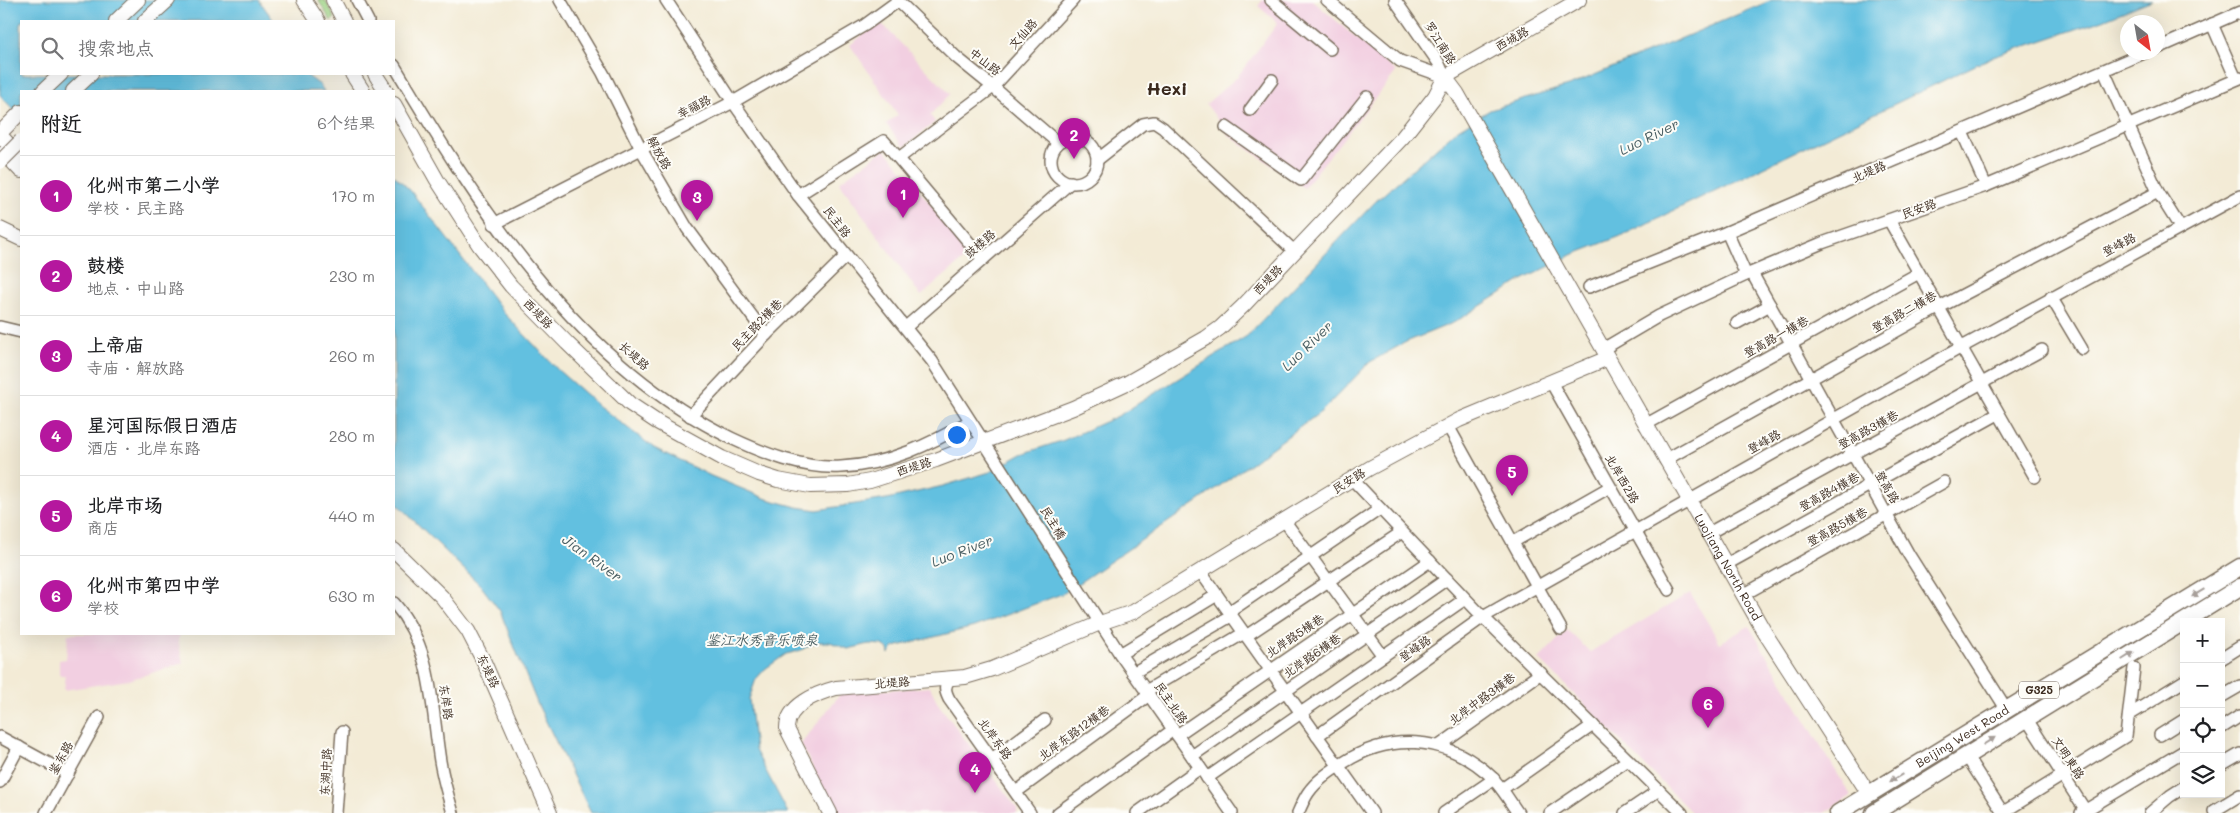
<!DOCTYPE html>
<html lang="zh">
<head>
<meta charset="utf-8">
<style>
  :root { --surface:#fff; --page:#f6f6f6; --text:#202124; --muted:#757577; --line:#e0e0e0; --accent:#b5179e }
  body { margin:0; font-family:Mali,"LXGW WenKai TC",sans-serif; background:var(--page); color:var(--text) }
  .controls { position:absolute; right:15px; bottom:15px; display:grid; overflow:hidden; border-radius:0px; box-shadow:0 5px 20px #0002 }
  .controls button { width:45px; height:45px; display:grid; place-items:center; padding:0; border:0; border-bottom:1px solid var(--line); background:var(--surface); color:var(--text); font:25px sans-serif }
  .compass { position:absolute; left:2120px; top:15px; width:45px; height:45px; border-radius:50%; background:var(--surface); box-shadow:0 5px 20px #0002; rotate:149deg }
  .you { position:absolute; left:956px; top:434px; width:18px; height:18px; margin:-12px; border:4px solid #fff; border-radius:50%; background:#1a73e8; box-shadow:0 0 0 8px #1a73e833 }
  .badge { display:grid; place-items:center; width:32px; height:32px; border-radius:50%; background:var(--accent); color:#fff; font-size:16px; font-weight:700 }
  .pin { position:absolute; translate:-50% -41px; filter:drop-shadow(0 1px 2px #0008) }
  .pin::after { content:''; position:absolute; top:26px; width:18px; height:15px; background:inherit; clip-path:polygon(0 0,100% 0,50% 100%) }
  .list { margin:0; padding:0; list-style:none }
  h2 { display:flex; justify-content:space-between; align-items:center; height:65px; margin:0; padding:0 20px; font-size:21px }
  h2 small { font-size:16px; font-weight:400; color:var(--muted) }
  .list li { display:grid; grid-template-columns:32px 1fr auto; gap:15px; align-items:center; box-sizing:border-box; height:80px; padding:0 20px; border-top:1px solid var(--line) }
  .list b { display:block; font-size:19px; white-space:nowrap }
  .list p { margin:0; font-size:16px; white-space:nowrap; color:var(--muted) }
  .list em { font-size:16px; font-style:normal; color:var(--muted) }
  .icon { flex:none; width:28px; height:28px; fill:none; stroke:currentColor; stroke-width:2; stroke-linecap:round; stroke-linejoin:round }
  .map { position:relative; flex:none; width:2240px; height:813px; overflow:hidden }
  .search { position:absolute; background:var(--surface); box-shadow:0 5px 20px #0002; left:20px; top:20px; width:375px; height:55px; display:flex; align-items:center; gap:12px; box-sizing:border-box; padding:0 18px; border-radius:0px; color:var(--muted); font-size:19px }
  .panel { position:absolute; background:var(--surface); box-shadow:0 5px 20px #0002; left:20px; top:90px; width:375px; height:545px; border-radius:0px }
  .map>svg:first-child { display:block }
  .built { fill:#f2cfe1 }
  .green { fill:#9dd384; stroke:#6c7e51 }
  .water { fill:#62c0e0; stroke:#4e757f }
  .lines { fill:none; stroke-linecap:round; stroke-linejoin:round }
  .minor-casing { stroke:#7b6e5e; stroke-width:14 }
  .major-casing { stroke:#7b6e5e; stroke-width:16 }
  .highway-casing { stroke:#7b6e5e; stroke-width:19 }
  .minor { stroke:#fff; stroke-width:11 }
  .major { stroke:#fff; stroke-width:14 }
  .highway { stroke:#fff; stroke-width:16 }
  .major-bridge-casing { stroke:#7b6e5e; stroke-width:16; stroke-linecap:butt }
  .major-bridge { stroke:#fff; stroke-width:14 }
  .oneway { fill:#a79f9a }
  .labels { text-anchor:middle; stroke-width:4; stroke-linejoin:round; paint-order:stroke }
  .shield { fill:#fdfcf7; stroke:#75695f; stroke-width:1 }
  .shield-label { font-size:11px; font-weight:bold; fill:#3b2a1e }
  .street-label { font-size:12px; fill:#3b2a1e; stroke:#fdfcf7 }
  .water-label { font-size:14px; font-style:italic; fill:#495e62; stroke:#fdfcf7 }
  .district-label { font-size:18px; font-weight:bold; fill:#3b2a1e; stroke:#fdfcf7 }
</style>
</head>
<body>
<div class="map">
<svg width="2240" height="813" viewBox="0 0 2240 813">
  <rect width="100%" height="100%" fill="#fdfcf7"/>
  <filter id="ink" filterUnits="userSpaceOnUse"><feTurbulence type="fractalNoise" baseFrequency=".02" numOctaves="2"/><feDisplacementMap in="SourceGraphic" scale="10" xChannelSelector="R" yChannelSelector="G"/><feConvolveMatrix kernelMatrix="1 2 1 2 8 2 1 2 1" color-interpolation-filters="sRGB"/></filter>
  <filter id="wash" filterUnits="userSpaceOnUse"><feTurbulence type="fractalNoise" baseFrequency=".0096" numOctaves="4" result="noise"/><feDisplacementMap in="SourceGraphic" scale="20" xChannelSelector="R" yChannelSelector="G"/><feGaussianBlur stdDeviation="1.12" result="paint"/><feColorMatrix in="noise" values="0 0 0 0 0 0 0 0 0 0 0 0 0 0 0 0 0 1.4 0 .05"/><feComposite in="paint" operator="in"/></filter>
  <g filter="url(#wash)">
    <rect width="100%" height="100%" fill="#f3ebd6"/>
    <g class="built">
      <path d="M1263 0H1312L1396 72 1304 188 1230 136 1206 104 1237 77 1278 23 1258 6Z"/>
      <path d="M880 22 950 94 930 115 935 122 904 147 886 124 898 115 850 45Z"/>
      <path d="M885 149 971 253 921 296 839 182Z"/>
      <path d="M1690 593 1720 643 1749 626 1851 796 1824 813H1692L1539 659 1567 630 1590 652Z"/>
      <path d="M68 634H180L178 640 183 663 129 680 64 690 66 675H59V660L66 659Z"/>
      <path d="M930 687 939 705 1017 808V813H835L801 744 841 693Z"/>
    </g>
    <path class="green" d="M318 0H325L335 18 331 21Z"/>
    <g class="water">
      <path d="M0 0H259L274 21H21V74H305L320 85 324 91H21V118L0 95Z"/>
      <path d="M1772 0H2152L2103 20 1990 58 1621 236 1574 254 1522 280 1455 322 1406 342 1370 362 1322 411 1199 501 1064 593 974 627 894 647 889 654 888 649 883 645 869 644 848 649 830 642H816L799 651 786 654 765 669 756 679 749 699 755 750 788 813H591L537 703 500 611 481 586 394 501V175L410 190 504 313 559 371 599 406 654 448 711 476 767 499 797 507 817 510 887 499 943 486 990 472 1022 454 1064 440 1118 416 1247 336 1376 201 1458 129 1490 110 1571 85Z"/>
    </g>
  </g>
  <g filter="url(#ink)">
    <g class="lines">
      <g class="minor-casing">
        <g id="minor">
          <path d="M357 0 368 21"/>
          <path d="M560 0 603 73 641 149 687 228 766 335"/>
          <path d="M666 0 733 102 798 195 932 361 1120 654 1232 813"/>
          <path d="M897 0 956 57 993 87 1058 143"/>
          <path d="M1271 0 1330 49"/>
          <path d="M1327 0 1400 61 1445 77"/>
          <path d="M1395 0 1438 62 1445 77"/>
          <path d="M2212 24 2236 79"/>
          <path d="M2158 48 2240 12"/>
          <path d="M394 65C480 209 576 362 731 438 765 454 803 469 841 467 888 465 931 444 970 421"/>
          <path d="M2104 71 2158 192 2180 227"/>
          <path d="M1250 110 1272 80"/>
          <path d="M1226 127 1301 180 1367 97"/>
          <path d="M1962 132 1986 186"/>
          <circle cx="1074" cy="160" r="23"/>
          <path d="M899 158 993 87 1073 0"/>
          <path d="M1097 160 1143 124 1154 122 1163 128 1295 252"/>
          <path d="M798 195 884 141 983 259"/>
          <path d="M1889 220 2035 477"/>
          <path d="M494 224 733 102 865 25 898 1"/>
          <path d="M1727 232 1746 275"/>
          <path d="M1752 273 1909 555 2007 710"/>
          <path d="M1589 287 1727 232 2146 52"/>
          <path d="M2051 297 2082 349"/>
          <path d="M1737 323 1770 305"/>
          <path d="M0 327 21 332"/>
          <path d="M906 327 1071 182"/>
          <path d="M1603 349 1659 316 1746 275 1822 243 1986 186 2240 78"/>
          <path d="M1551 382 1669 590"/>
          <path d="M690 416 766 335 846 256"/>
          <path d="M1645 425 1919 273"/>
          <path d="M1448 426 1561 629"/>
          <path d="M1665 460 1938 308 2158 192"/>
          <path d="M1352 479 1483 617 1682 813"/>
          <path d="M1284 520 1383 656"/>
          <path d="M1707 534 2042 350"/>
          <path d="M1513 542 1610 487"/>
          <path d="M1725 565 1998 414"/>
          <path d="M1200 571 1372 813"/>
          <path d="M1743 595 1944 482"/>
          <path d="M394 603C433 648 431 705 440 761 443 779 448 796 453 813"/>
          <path d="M1229 612 1380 509"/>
          <path d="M1246 636 1402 532"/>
          <path d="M1120 654 1217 595"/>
          <path d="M2221 659 2240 647"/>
          <path d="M1133 673 1231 616"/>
          <path d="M949 680C944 687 945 691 949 699L1030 813"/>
          <path d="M1146 691 1244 633"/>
          <path d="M2221 697 2240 686"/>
          <path d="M2129 715 2184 681"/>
          <path d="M2026 718 2087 813"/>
          <path d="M2221 728 2240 716"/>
          <path d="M1177 735 1430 561"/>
          <path d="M2160 735 2184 720"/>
          <path d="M1317 736 1483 617 1960 348 2240 196"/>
          <path d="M0 737 68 774"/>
          <path d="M1439 746 1541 673"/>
          <path d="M1966 755 2003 813"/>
          <path d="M1192 756 1447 579"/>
          <path d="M992 759 1045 720"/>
          <path d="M2221 765 2240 754"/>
          <path d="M1207 778 1465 599"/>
          <path d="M0 782 19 747"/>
          <path d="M1502 789 1593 725"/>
          <path d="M1016 792 1149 695"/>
          <path d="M2214 811 2240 795"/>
          <path d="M46 813 99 717"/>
          <path d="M336 813 342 732"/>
          <path d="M1058 813 1173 730"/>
          <path d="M1137 813 1200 768"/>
          <path d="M1298 813C1301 806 1304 799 1308 793 1317 780 1331 771 1343 763 1389 733 1443 736 1485 771 1499 782 1508 799 1518 813"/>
          <path d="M1444 813 1494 779"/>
          <path d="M1550 813 1628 760"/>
          <path d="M1625 813 1659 790"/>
          <path d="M2002 813 2126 736 2134 668"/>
          <path d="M2081 813 2184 751"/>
          <path d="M2150 813 2170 796 2184 787"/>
        </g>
      </g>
      <g class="major-casing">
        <g id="major">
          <path d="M304 0 318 21"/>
          <path d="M333 0 344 21"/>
          <path d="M116 21 138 0"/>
          <path d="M145 21 168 0"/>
          <path d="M352 74 363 91"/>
          <path d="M375 74 386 91"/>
          <path id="s1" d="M1445 77 1457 93 1765 633 1869 794"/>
          <path d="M1445 77 1579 0"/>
          <path d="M43 91 61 74"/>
          <path d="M73 91 91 74"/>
          <path d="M394 104 437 180 479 245 511 286 567 343 630 404 657 422 722 458 759 474 778 480 810 486 848 485 870 481 936 460 1073 408 1127 383 1206 338 1220 328 1243 306 1402 138 1435 96 1445 77"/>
          <path d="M0 133 21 112"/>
          <path d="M0 135 21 158"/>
          <path d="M4 153 21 171"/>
          <path d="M0 229 21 239"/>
          <path d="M394 550 442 597 468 631 484 662 550 813"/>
          <path d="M830 813 787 729C786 706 817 693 836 688L965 677 992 669 1100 623 1133 612 1370 468 1459 420 1608 358"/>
        </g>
      </g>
      <g class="highway-casing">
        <g id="highway">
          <path id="s2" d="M1838 813 2240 567"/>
          <path d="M1874 813 2240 587"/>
        </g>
      </g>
      <use href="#minor" class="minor"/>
      <use href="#major" class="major"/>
      <use href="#highway" class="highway"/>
      <g class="major-bridge-casing">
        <path id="major-bridge" d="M0 162 21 141"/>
      </g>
      <use href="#major-bridge" class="major-bridge"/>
    </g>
    <defs><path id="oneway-solid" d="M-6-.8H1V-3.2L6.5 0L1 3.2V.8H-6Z" transform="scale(1.25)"/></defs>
    <g class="oneway">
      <use href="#oneway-solid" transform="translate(2198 593) rotate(149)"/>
      <use href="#oneway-solid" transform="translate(2128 656) rotate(-32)"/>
      <use href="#oneway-solid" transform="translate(1989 741) rotate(-32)"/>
      <use href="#oneway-solid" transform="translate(1896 778) rotate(149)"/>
    </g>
  </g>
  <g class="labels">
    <rect class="shield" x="2019" y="681.5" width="40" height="17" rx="4"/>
    <g class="shield-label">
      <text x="2039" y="694">G325</text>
    </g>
    <g class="street-label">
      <text transform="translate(1023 34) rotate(-48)" y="4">文仙路</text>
      <text transform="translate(1512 39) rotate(-29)" y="4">西城路</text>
      <text transform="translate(1440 43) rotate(58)" y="4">罗江南路</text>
      <text transform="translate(985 62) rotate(38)" y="4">中山路</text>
      <text transform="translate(694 107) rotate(-27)" y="4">幸福路</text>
      <text transform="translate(659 153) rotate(61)" y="4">解放路</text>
      <text transform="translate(1869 172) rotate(-23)" y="4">北堤路</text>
      <text transform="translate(1919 209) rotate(-20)" y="4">民安路</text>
      <text transform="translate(837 222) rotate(52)" y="4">民主路</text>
      <text transform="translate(980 244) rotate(-41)" y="4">鼓楼路</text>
      <text transform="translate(2119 245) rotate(-28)" y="4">登峰路</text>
      <text transform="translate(1268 280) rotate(-46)" y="4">西堤路</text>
      <text transform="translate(1904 312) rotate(-29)" y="4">登高路二横巷</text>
      <text transform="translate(538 314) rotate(46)" y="4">西堤路</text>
      <text transform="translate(757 325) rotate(-46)" y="4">民主路2横巷</text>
      <text transform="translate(1776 337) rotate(-29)" y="4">登高路一横巷</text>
      <text transform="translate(634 356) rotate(42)" y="4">长堤路</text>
      <text transform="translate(1868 430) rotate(-29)" y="4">登高路3橫巷</text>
      <text transform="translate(1764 442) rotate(-29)" y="4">登峰路</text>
      <text transform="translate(914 467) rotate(-18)" y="4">西堤路</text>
      <text transform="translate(1622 479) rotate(60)" y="4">北岸西2路</text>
      <text transform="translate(1349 481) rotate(-32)" y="4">民安路</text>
      <text transform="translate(1887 487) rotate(60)" y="4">登高路</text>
      <text transform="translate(1829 492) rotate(-29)" y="4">登高路4橫巷</text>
      <text transform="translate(1053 523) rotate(58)" y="4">民主橋</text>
      <text transform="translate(1837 527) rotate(-29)" y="4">登高路5橫巷</text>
      <text dy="4" stroke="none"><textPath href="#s1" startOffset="566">Luojiang North Road</textPath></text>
      <text transform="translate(1295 636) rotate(-34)" y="4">北岸路5橫巷</text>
      <text transform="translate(1415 649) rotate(-36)" y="4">登峰路</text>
      <text transform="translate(1312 656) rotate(-35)" y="4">北岸路6橫巷</text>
      <text transform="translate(488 671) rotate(65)" y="4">东堤路</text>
      <text transform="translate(892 683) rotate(-5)" y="4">北堤路</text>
      <text transform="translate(1482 699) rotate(-36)" y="4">北岸中路3横巷</text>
      <text transform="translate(446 702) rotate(82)" y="4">东岸路</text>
      <text transform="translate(1171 703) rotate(55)" y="4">民主北路</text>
      <text transform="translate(1074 733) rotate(-36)" y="4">北岸东路12横巷</text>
      <text dy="4" stroke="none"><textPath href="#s2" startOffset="146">Beijing West Road</textPath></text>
      <text transform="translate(995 739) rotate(54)" y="4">北岸东路</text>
      <text transform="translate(61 758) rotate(-61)" y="4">鉴东路</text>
      <text transform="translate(2068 758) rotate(57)" y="4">文明東路</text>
      <text transform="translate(326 772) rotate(-87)" y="4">东湖中路</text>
    </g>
    <g class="water-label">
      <text transform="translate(1649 137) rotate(-26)" y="5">Luo River</text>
      <text transform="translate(1307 346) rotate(-44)" y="5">Luo River</text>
      <text transform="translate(962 551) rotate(-21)" y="5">Luo River</text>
      <text transform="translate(592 558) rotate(36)" y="5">Jian River</text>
      <text x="762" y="645">鉴江水秀音乐喷泉</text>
    </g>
    <g class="district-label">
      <text x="1167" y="95">Hexi</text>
    </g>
  </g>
</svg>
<div class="controls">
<button>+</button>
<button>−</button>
<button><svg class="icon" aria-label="locate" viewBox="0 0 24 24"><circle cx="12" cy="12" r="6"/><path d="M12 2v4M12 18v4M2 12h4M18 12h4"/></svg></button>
<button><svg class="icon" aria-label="layers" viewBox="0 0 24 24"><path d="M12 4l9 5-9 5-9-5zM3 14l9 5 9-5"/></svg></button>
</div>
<svg class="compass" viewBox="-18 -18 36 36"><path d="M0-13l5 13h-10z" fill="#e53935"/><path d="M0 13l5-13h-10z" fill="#757577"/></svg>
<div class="you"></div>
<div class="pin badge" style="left:903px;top:218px">1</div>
<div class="pin badge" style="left:1074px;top:159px">2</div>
<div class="pin badge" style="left:697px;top:221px">3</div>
<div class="pin badge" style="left:975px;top:793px">4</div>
<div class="pin badge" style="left:1512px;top:496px">5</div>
<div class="pin badge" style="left:1708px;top:728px">6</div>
<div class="search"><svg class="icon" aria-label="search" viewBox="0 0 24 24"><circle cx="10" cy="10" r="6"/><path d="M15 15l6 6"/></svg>搜索地点</div>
<section class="panel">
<h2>附近<small>6个结果</small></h2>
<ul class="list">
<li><span class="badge">1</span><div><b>化州市第二小学</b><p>学校 · 民主路</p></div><em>170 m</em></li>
<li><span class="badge">2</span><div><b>鼓楼</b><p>地点 · 中山路</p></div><em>230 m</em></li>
<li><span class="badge">3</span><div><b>上帝庙</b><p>寺庙 · 解放路</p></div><em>260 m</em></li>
<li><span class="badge">4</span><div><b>星河国际假日酒店</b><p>酒店 · 北岸东路</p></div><em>280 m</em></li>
<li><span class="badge">5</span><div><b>北岸市场</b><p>商店</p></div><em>440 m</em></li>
<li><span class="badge">6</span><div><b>化州市第四中学</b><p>学校</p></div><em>630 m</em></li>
</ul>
</section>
</div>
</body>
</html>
